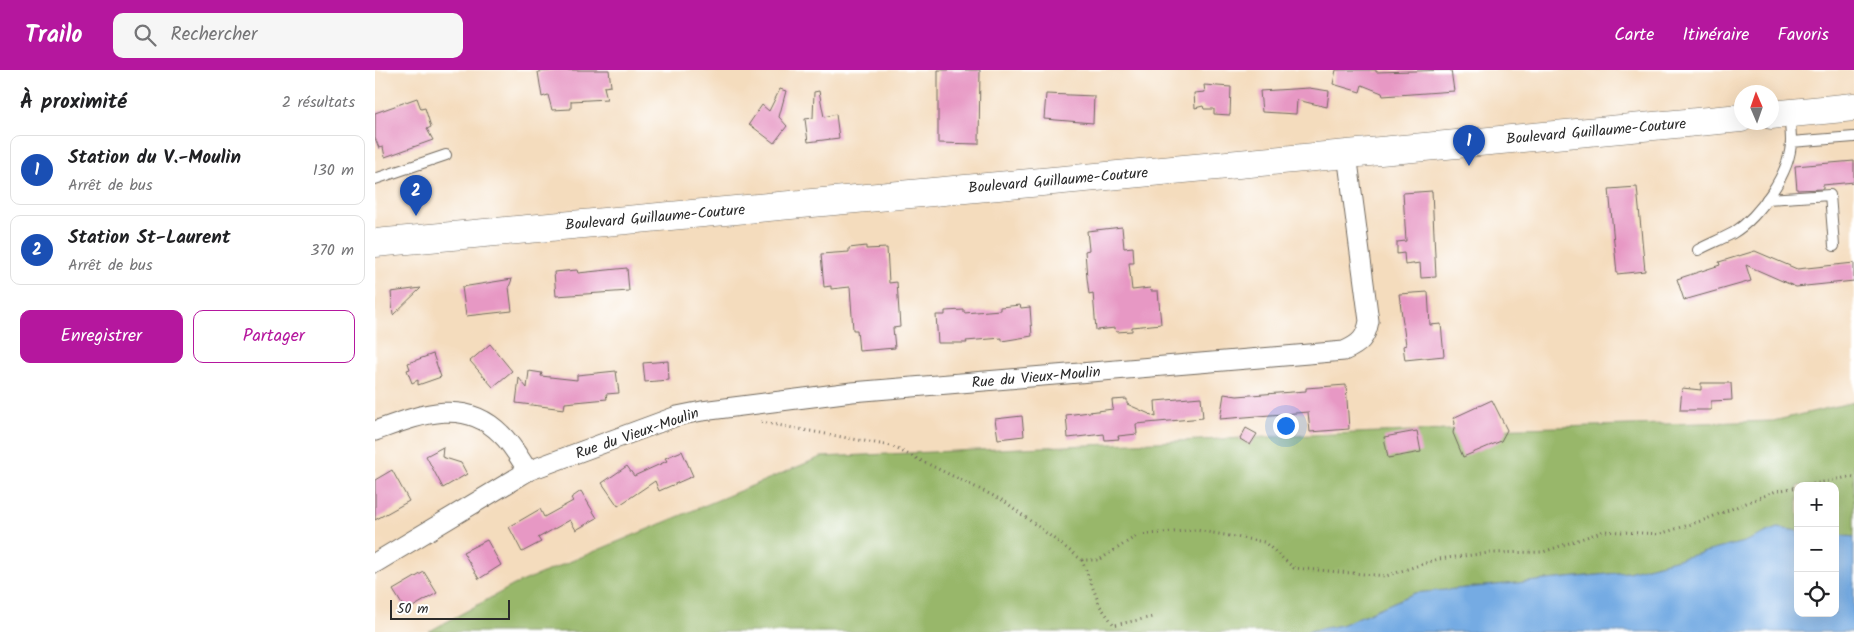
<!DOCTYPE html>
<html lang="fr">
<head>
<meta charset="utf-8">
<style>
  :root { --surface:#fff; --page:#f6f6f6; --text:#202124; --muted:#757577; --line:#e0e0e0; --accent:#b5179e }
  body { margin:0; font-family:Kalam,sans-serif; background:var(--page); color:var(--text) }
  .controls { position:absolute; right:15px; bottom:15px; display:grid; overflow:hidden; border-radius:10px; box-shadow:0 5px 20px #0002 }
  .controls button { width:45px; height:45px; display:grid; place-items:center; padding:0; border:0; border-bottom:1px solid var(--line); background:var(--surface); color:var(--text); font:25px sans-serif }
  .compass { position:absolute; left:1359px; top:15px; width:45px; height:45px; border-radius:50%; background:var(--surface); box-shadow:0 5px 20px #0002; rotate:358deg }
  .scale { position:absolute; left:15px; bottom:12px; width:120px; box-sizing:border-box; padding-left:5px; border:2px solid #2b2b2b; border-top:0; font-size:14px; line-height:18px; white-space:nowrap; color:#2b2b2b; -webkit-text-stroke:4px #fff; paint-order:stroke }
  .you { position:absolute; left:910px; top:355px; width:18px; height:18px; margin:-12px; border:4px solid #fff; border-radius:50%; background:#1a73e8; box-shadow:0 0 0 8px #1a73e833 }
  .badge { display:grid; place-items:center; width:32px; height:32px; border-radius:50%; background:var(--accent); color:#fff; font-size:16px; font-weight:700 }
  .pin { position:absolute; translate:-50% -41px; filter:drop-shadow(0 1px 2px #0008) }
  .pin::after { content:''; position:absolute; top:26px; width:18px; height:15px; background:inherit; clip-path:polygon(0 0,100% 0,50% 100%) }
  .list { margin:0; padding:0; list-style:none }
  h2 { display:flex; justify-content:space-between; align-items:center; height:65px; margin:0; padding:0 20px; font-size:21px }
  h2 small { font-size:16px; font-weight:400; color:var(--muted) }
  .list li { display:grid; grid-template-columns:32px 1fr auto; gap:15px; align-items:center; box-sizing:border-box; height:70px; margin:0 10px 10px; padding:0 10px; border:1px solid var(--line); border-radius:10px }
  .list b { display:block; font-size:19px; white-space:nowrap }
  .list p { margin:0; font-size:16px; white-space:nowrap; color:var(--muted) }
  .list em { font-size:16px; font-style:normal; color:var(--muted) }
  .actions { display:flex; gap:10px; padding:15px 20px }
  .actions a { flex:1; padding:11px 0; border:1px solid var(--accent); border-radius:10px; text-align:center; font-size:18px; color:var(--accent) }
  .actions .main { background:var(--accent); color:#fff }
  .icon { flex:none; width:28px; height:28px; fill:none; stroke:currentColor; stroke-width:2; stroke-linecap:round; stroke-linejoin:round }
  .map { position:relative; flex:none; width:1479px; height:562px; overflow:hidden }
  header { display:flex; align-items:center; gap:30px; box-sizing:border-box; height:70px; padding:0 25px; background:var(--accent); color:#fff }
  header strong { font-size:24px }
  nav { display:flex; gap:28px; margin-inline-start:auto; font-size:18px }
  .search { width:350px; height:45px; background:var(--page); display:flex; align-items:center; gap:12px; box-sizing:border-box; padding:0 18px; border-radius:10px; color:var(--muted); font-size:19px }
  main { display:flex }
  aside { flex:1; background:var(--surface) }
  .map>svg:first-child { display:block }
  .forest { fill:#98b76a; stroke:#62714a }
  .water { fill:#75abe3; stroke:#506b87 }
  .building { fill:#e798c4 }
  .lines { fill:none; stroke-linecap:round; stroke-linejoin:round }
  .lane-casing { stroke:#71695e; stroke-width:12 }
  .street-casing { stroke:#71695e; stroke-width:21 }
  .primary-casing { stroke:#71695e; stroke-width:29 }
  .path { stroke:#71695e; stroke-width:3; stroke-dasharray:1 4; stroke-linecap:butt }
  .lane { stroke:#fff; stroke-width:10 }
  .street { stroke:#fff; stroke-width:19 }
  .primary { stroke:#fff; stroke-width:28 }
  .labels { text-anchor:middle; stroke-width:5; stroke-linejoin:round; paint-order:stroke }
  .street-label { font-size:15px; fill:#2b2b2b; stroke:#fff }
</style>
</head>
<body>
<header>
<strong>Trailo</strong>
<div class="search"><svg class="icon" aria-label="search" viewBox="0 0 24 24"><circle cx="10" cy="10" r="6"/><path d="M15 15l6 6"/></svg>Rechercher</div>
<nav><a>Carte</a><a>Itinéraire</a><a>Favoris</a></nav>
</header>
<main>
<aside>
<h2>À proximité<small>2 résultats</small></h2>
<ul class="list">
<li><span class="badge" style="background:#1a4fb4">1</span><div><b>Station du V.-Moulin</b><p>Arrêt de bus</p></div><em>130 m</em></li>
<li><span class="badge" style="background:#1a4fb4">2</span><div><b>Station St-Laurent</b><p>Arrêt de bus</p></div><em>370 m</em></li>
</ul>
<div class="actions"><a class="main">Enregistrer</a><a>Partager</a></div>
</aside>
<div class="map">
<svg width="1479" height="562" viewBox="0 0 1479 562">
  <rect width="100%" height="100%" fill="#fff"/>
  <filter id="ink" filterUnits="userSpaceOnUse"><feTurbulence type="fractalNoise" baseFrequency=".02" numOctaves="2"/><feDisplacementMap in="SourceGraphic" scale="10" xChannelSelector="R" yChannelSelector="G"/><feConvolveMatrix kernelMatrix="1 2 1 2 8 2 1 2 1" color-interpolation-filters="sRGB"/></filter>
  <filter id="wash" filterUnits="userSpaceOnUse"><feTurbulence type="fractalNoise" baseFrequency=".0096" numOctaves="4" result="noise"/><feDisplacementMap in="SourceGraphic" scale="20" xChannelSelector="R" yChannelSelector="G"/><feGaussianBlur stdDeviation="1.12" result="paint"/><feColorMatrix in="noise" values="0 0 0 0 0 0 0 0 0 0 0 0 0 0 0 0 0 1.4 0 .05"/><feComposite in="paint" operator="in"/></filter>
  <g filter="url(#wash)">
    <rect width="100%" height="100%" fill="#f4dcbd"/>
    <path class="forest" d="M1479 332V467L1460 465V416H1423V461L1402 458 1370 472 1253 502 1040 523 966 555 929 562H53L139 515 446 387 1003 362 1398 351Z"/>
    <path class="water" d="M1402 458 1423 461V543H1460V465L1479 467V562H929L966 555 1040 523 1253 502 1369 472Z"/>
    <g id="blocks">
      <g class="building">
        <path d="M181 0H234L236 16 229 17 232 29 196 31V39L177 40 173 25 167 27 163 2Z"/>
        <path d="M563 0H605L604 74 563 73Z"/>
        <path d="M961 0H1001V2L1076 0 1079 21 1008 26 1007 23 987 15 985 22 958 14Z"/>
        <path d="M829 15 856 17 855 45 839 44V39H829L828 36 820 38 819 23 830 22Z"/>
        <path d="M934 18 954 21 952 37 922 30 921 44 887 42 885 21Z"/>
        <path d="M405 19 411 21 404 47 412 56 399 73 374 54 387 35 394 41Z"/>
        <path d="M444 21 449 47 461 44 464 68 433 72 430 49 438 48 439 22Z"/>
        <path d="M671 24 719 26 718 53 669 49Z"/>
        <path d="M42 28 46 39 50 38 56 57 52 59 58 70 10 87 8 77 4 78 0 68V43Z"/>
        <path d="M1479 91V112L1448 115V119L1422 120 1420 96Z"/>
        <path d="M1262 117 1270 201 1242 204 1234 119Z"/>
        <path d="M1057 121 1061 207 1046 208 1045 193 1030 195 1029 183 1022 184V172L1031 171 1028 123Z"/>
        <path d="M747 157 749 178 758 177 759 193H754L757 220 775 218 776 221H783L786 254 757 257V261L741 262 740 258 721 260 718 223 714 224 712 208 710 181 714 180 712 161Z"/>
        <path d="M491 176V179L512 178 514 213 522 212 525 257 518 258 520 278 484 281 482 260H478L475 217 456 219V216L449 217 446 184 474 182V178Z"/>
        <path d="M1380 181 1422 199 1479 193V211L1421 217 1371 195 1376 211 1309 230 1302 209 1345 195 1344 192Z"/>
        <path d="M252 198 254 221 181 226 179 202 202 200 203 203Z"/>
        <path d="M137 209 134 217 137 241 91 246 87 217Z"/>
        <path d="M46 218 18 245 16 222Z"/>
        <path d="M1053 222 1055 255 1066 254 1069 286 1030 290 1028 276 1031 275 1024 224Z"/>
        <path d="M645 235 646 238 655 237 657 266 627 271V268L591 271 592 273H563L561 245H570V241L589 240V243L625 240V237Z"/>
        <path d="M115 274 137 301 118 317 95 291Z"/>
        <path d="M58 284 66 307 43 315V310L37 313 32 300 35 299 33 293Z"/>
        <path d="M293 291 294 310 270 312 268 293Z"/>
        <path d="M154 301 167 303 166 306 202 310V305L241 301 244 323 231 324 232 329 190 333 189 339 141 333 144 308 152 318Z"/>
        <path d="M1326 313H1356L1357 330 1336 331V340H1305L1307 318 1326 320Z"/>
        <path d="M971 315 974 359 935 362 933 342 845 349 849 324 862 326 931 321V318Z"/>
        <path d="M826 327 828 348 761 354 762 364 743 366 744 369 730 370 729 364 693 368 691 345 738 339 737 330 752 329V334L781 347 780 331Z"/>
        <path d="M1117 330 1132 360 1126 371 1088 387 1078 363 1080 353 1078 348Z"/>
        <path d="M647 346 649 366 623 369 620 349Z"/>
        <path d="M871 358 882 364 875 375 865 369Z"/>
        <path d="M1042 361 1046 382 1013 388 1009 367Z"/>
        <path d="M68 377 67 387 86 393 92 404 68 418 51 386Z"/>
        <path d="M307 381 318 406 284 421 280 411 243 436 227 413 252 396 259 406 292 391 290 388Z"/>
        <path d="M17 400 34 431 0 450V410Z"/>
        <path d="M206 421 222 448 201 460 195 450 163 468 166 472 147 482 134 457 165 439 169 447 198 431 196 428Z"/>
        <path d="M112 470 126 495 104 509 88 482Z"/>
        <path d="M49 502 62 523 31 541 18 520Z"/>
      </g>
    </g>
  </g>
  <g filter="url(#ink)">
    <use href="#blocks" fill-opacity="0" stroke="#71695e" stroke-width="1"/>
    <g class="lines">
      <g class="lane-casing">
        <g id="lane">
          <path d="M1416 72 1479 67"/>
          <path d="M0 109 71 85"/>
          <path d="M1392 129 1455 125 1459 176"/>
          <path d="M1323 180C1334 174 1347 169 1358 163 1384 147 1416 102 1416 71 1416 62 1415 53 1414 44"/>
        </g>
      </g>
      <g class="street-casing">
        <g id="street">
          <path d="M0 361C42 346 89 326 126 364 137 374 145 389 153 401"/>
          <path d="M0 493 153 401 302 346 327 341 477 322 969 281C985 274 991 268 994 251L972 84"/>
        </g>
      </g>
      <g class="primary-casing">
        <g id="primary">
          <path d="M1396 45 1479 37"/>
          <path d="M0 173 1366 48"/>
        </g>
      </g>
      <g class="path">
        <path d="M386 352 516 376 629 431 707 490H724L763 465 821 460 889 472 919 498 1011 506 1063 489 1114 483 1168 482 1229 461 1285 464 1329 450 1401 421 1423 417"/>
        <path d="M1428 416 1474 407 1479 408"/>
        <path d="M707 490 725 536 739 555 778 547"/>
      </g>
      <use href="#lane" class="lane"/>
      <use href="#street" class="street"/>
      <use href="#primary" class="primary"/>
    </g>
  </g>
  <g class="labels">
    <g class="street-label">
      <text transform="translate(1221 61) rotate(-5)" y="5">Boulevard Guillaume-Couture</text>
      <text transform="translate(683 110) rotate(-5)" y="5">Boulevard Guillaume-Couture</text>
      <text transform="translate(280 147) rotate(-5)" y="5">Boulevard Guillaume-Couture</text>
      <text transform="translate(661 307) rotate(-5)" y="5">Rue du Vieux-Moulin</text>
      <text transform="translate(262 363) rotate(-19)" y="5">Rue du Vieux-Moulin</text>
    </g>
  </g>
</svg>
<div class="controls">
<button>+</button>
<button>−</button>
<button><svg class="icon" aria-label="locate" viewBox="0 0 24 24"><circle cx="12" cy="12" r="6"/><path d="M12 2v4M12 18v4M2 12h4M18 12h4"/></svg></button>
</div>
<svg class="compass" viewBox="-18 -18 36 36"><path d="M0-13l5 13h-10z" fill="#e53935"/><path d="M0 13l5-13h-10z" fill="#757577"/></svg>
<div class="scale">50 m</div>
<div class="you"></div>
<div class="pin badge" style="left:1094px;top:96px;background:#1a4fb4">1</div>
<div class="pin badge" style="left:41px;top:146px;background:#1a4fb4">2</div>
</div>
</main>
</body>
</html>
